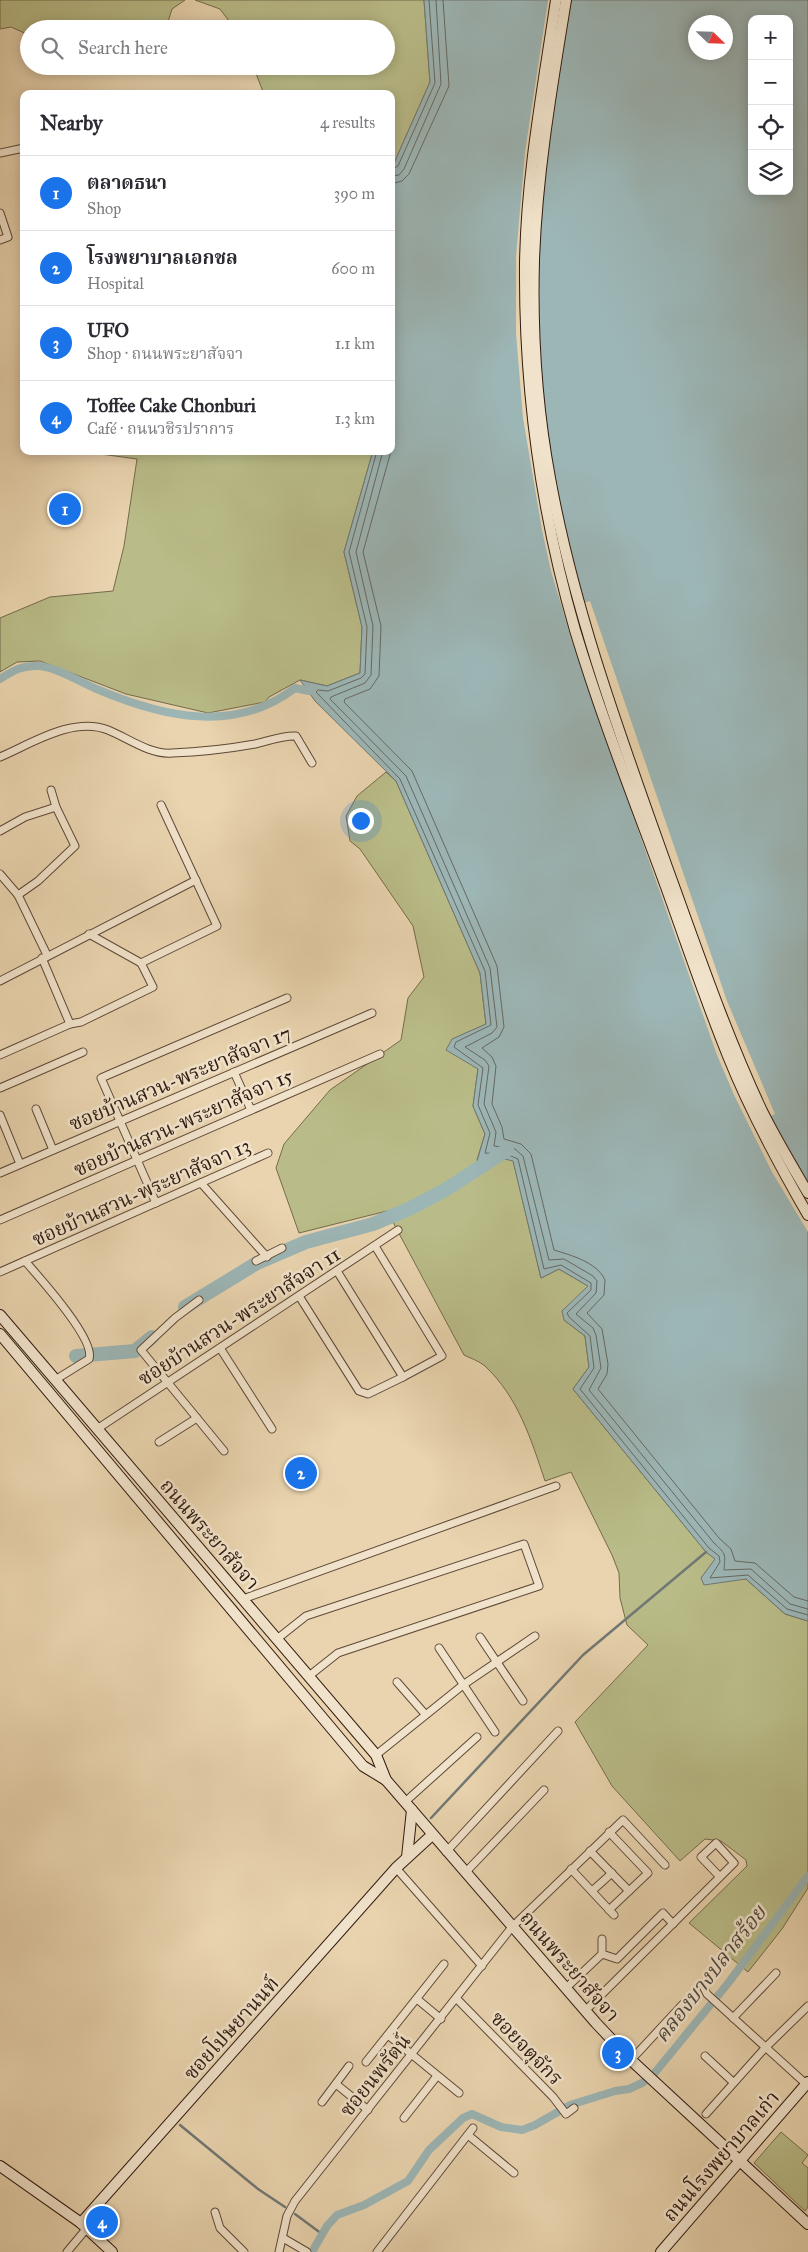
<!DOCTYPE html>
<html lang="en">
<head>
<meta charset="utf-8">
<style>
  :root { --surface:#fff; --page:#f2f2f3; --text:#2b2b33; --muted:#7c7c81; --line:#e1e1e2; --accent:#1a73e8 }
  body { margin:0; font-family:"IM FELL Great Primer","Noto Serif Thai",serif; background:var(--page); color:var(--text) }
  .controls { position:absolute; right:15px; top:15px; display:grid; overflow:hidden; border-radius:10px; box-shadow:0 2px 12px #0003 }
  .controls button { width:45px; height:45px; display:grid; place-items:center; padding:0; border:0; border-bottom:1px solid var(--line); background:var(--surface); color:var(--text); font:25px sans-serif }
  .compass { position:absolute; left:688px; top:15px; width:45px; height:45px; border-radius:50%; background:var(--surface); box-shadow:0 2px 12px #0003; rotate:113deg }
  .you { position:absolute; left:360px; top:820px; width:18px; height:18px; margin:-12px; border:4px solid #fff; border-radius:50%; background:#1a73e8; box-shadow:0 0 0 8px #1a73e833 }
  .badge { display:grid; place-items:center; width:32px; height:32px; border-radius:50%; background:var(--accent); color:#fff; font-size:16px; font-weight:700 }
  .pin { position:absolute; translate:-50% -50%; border:2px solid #fff; box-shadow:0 1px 5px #0006 }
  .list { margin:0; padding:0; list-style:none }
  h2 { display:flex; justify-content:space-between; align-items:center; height:65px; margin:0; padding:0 20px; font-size:21px }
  h2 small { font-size:16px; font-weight:400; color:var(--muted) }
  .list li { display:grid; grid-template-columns:32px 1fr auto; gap:15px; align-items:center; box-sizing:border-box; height:75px; padding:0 20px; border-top:1px solid var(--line) }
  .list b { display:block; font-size:19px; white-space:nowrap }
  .list p { margin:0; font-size:16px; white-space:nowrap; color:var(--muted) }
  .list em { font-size:16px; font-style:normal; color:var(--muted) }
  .icon { flex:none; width:28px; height:28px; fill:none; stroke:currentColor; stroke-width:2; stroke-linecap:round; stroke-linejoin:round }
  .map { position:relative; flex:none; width:808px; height:2252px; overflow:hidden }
  .search { position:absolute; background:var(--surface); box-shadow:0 2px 12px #0003; left:20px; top:20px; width:375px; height:55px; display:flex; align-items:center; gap:12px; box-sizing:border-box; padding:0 18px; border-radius:28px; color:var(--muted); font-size:19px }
  .panel { position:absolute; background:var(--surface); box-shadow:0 2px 12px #0003; left:20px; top:90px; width:375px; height:365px; border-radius:10px }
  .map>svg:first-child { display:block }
  .green { fill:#b9bc88; stroke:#746b4c }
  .water { fill:#9cb6b6; stroke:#717874; fill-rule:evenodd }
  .pier { fill:#e9d4af }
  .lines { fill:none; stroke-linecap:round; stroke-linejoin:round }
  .shore { stroke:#666863; stroke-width:1 }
  .stream { stroke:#717874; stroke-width:2.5 }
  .canal { stroke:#9cb6b6; stroke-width:8 }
  .river { stroke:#9cb6b6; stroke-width:14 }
  .street-casing { stroke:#5e4838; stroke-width:9 }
  .secondary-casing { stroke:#301a10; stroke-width:12 }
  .street { stroke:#f1e3cb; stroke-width:7 }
  .secondary { stroke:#f1e3cb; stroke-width:10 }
  .labels { text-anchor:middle; stroke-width:5; stroke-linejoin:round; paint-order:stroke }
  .street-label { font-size:20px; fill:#301a10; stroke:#f1e3cb }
  .water-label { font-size:21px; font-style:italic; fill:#504942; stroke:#f1e3cb }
</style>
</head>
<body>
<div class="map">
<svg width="808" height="2252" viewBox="0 0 808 2252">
  <rect width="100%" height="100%" fill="#e9d4af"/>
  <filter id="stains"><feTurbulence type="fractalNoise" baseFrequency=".004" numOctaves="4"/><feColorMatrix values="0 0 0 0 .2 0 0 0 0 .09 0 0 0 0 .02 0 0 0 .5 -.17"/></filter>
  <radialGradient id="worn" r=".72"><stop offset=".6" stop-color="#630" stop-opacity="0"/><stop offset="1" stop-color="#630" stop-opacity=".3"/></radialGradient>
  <g class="green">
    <path d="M0 0H185L172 9 166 28 163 29H29V35L11 27 0 29Z"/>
    <path d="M195 0H424L430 82 391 170V94H264L253 66H386V29H235L220 9Z"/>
    <path d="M79 451H373L344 552 362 627 360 673 327 686 300 680 269 697 265 702 208 713 126 694 40 661 17 662 0 672V618L50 597 113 591 124 546 137 459Z"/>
    <path d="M386 772 396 781 480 973 486 1024 453 1039 478 1069 473 1106 485 1134 477 1160 505 1159 513 1160 541 1278 559 1269 588 1286 564 1320 585 1336 589 1367 573 1389 706 1552 716 1559 701 1578 746 1579 785 1614 808 1621V1888L782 1929 748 1972 689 1923 747 1866 746 1860 721 1841 705 1839 680 1861 612 1786 575 1722 648 1645 627 1625 620 1598 619 1573 612 1555 571 1472 545 1481C531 1439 518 1397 485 1366 479 1361 470 1358 464 1355L387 1211 299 1233 276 1168 284 1144 330 1090 401 1040 408 998 424 977 413 926 360 849 350 841 346 816 357 796Z"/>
    <path d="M781 2132 808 2155 802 2163 808 2168V2207L805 2211 754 2163Z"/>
  </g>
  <path class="water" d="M424 0H808V1621L785 1614 746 1579 704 1585 701 1578 715 1559 706 1552 573 1389 589 1367 585 1336 564 1320 562 1311 588 1286 559 1269 541 1278 513 1161 505 1159 477 1161 485 1134 473 1106 478 1069 446 1050 452 1039 486 1024 480 973 396 781 315 701 300 680 327 686 360 673 362 627 344 552 373 451H391V170L430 82ZM752 19H789V191H752ZM696 22H726V52H696Z"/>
  <path class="pier" d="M548 0H571L546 161 539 258 540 352 545 413 560 511 584 603 590 601 727 1001 775 1114 769 1117 808 1189V1232L772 1172 735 1097 717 1055 573 644 551 571 542 530 523 418 516 333V257L525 152Z"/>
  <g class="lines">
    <g class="shore">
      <path d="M391 170 398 166 435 83 429 0"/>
      <path d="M391 176 399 175 404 169 441 84 436 0"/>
      <path d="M391 184 402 181 409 174 449 86 443 0"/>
      <path d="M377 451 349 552 367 627 365 674 361 678 328 691 318 690 316 692 400 779 485 971 491 1025 456 1042 454 1047 483 1068 478 1105 490 1133 485 1153 506 1154 518 1159 544 1269 561 1265 591 1283V1290L567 1313 569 1317 590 1336 594 1368 580 1389 709 1548 719 1556 720 1562 710 1578 748 1575 787 1609 808 1615"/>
      <path d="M383 451 356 552 373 626 371 675 365 683 331 697 330 699 406 776 490 968 497 1027 492 1033 465 1047 485 1060 489 1066 484 1104 496 1132 494 1146 515 1149 523 1156 549 1260 564 1259 593 1276 597 1281 596 1293 576 1314 593 1328 596 1335 601 1368 589 1390 714 1543C727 1555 725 1554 724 1570L751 1569 790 1604 808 1609"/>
      <path d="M391 451 363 552 381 626 379 676 370 689 345 699 344 702 412 771 497 966 504 1027 499 1037 482 1048 492 1057 496 1066 492 1104 502 1127 504 1139 521 1144 531 1154 554 1250C570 1255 597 1262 605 1280L604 1295 587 1313 602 1329 608 1364 607 1374 598 1389 719 1538 731 1549 735 1561 755 1563 794 1597 808 1601"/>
    </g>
    <g class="stream">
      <path d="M431 1818 583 1655 706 1552"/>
      <path d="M180 2125 258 2189 285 2207"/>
      <path d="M295 2214 322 2234"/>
    </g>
    <g class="canal">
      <path d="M0 679C13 671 22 665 39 666 56 667 82 683 99 690 163 717 235 734 295 688L309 691"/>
      <path d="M312 2252 327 2226 337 2215 364 2205 408 2181 429 2150 463 2118 472 2114 501 2127 522 2130 535 2125 570 2105 615 2091 629 2089 642 2083 653 2075 729 1982 808 1876"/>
    </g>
    <g class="river">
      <path d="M185 1307 257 1263 306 1242 373 1224 409 1209 445 1190 507 1150"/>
      <path d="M76 1356 135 1351 152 1337"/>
    </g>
    <g class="street-casing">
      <g id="street">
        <path d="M0 153 24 148"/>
        <path d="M0 213 8 237 0 240"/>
        <path d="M0 757C31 744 73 716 108 730 128 738 150 755 172 753 200 752 227 749 255 744 268 741 284 735 296 736L312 763"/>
        <path d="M0 831 25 817 56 807"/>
        <path d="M0 874 18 895 47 955"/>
        <path d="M18 895 38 881 75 846 56 807 51 790"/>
        <path d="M89 934 141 963"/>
        <path d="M42 958 70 1024 81 1022 153 987 141 963 217 926 161 805"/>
        <path d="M0 981 196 880"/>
        <path d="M0 1055 70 1024"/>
        <path d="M234 1072 251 1110"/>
        <path d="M0 1088 83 1052"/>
        <path d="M36 1109 53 1150"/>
        <path d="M0 1115 20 1164"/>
        <path d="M0 1173 372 1013"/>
        <path d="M201 1183 267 1257"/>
        <path d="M156 1203 101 1078 287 998"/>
        <path d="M0 1220 380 1054"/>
        <path d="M25 1261C39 1277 96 1340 89 1359L55 1380"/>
        <path d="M256 1261 282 1248"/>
        <path d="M337 1271 403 1377 442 1356 375 1246"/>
        <path d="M0 1272 268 1153"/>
        <path d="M299 1296 359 1391 368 1394 403 1377"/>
        <path d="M199 1300 175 1318 141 1350 224 1451"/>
        <path d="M220 1348 272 1429"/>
        <path d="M97 1429 398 1230"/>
        <path d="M159 1442 197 1418"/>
        <path d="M243 1599 556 1486"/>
        <path d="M480 1637 523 1701"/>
        <path d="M277 1639 306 1616 524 1544 539 1586 338 1653 309 1676"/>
        <path d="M439 1648 495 1732"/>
        <path d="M397 1682 425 1714"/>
        <path d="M376 1755 463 1685 535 1636"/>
        <path d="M405 1802 477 1737"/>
        <path d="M590 1851 629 1891"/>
        <path d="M446 1852 558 1731"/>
        <path d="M396 1868 482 1966"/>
        <path d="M571 1869 614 1915"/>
        <path d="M465 1873 544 1790"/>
        <path d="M592 1891 612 1873"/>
        <path d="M609 1910 648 1873 609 1832"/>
        <path d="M602 1939V1954L617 1959 663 1913 673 1924"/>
        <path d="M566 1988 602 1954"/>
        <path d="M704 1988 707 1994 806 2084"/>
        <path d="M417 1999 441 2019"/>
        <path d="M457 1999 553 2097 566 2114 574 2108"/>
        <path d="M585 2011 734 1863 716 1843 701 1857 720 1877"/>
        <path d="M733 2018 776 1973"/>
        <path d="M388 2035 459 2093"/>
        <path d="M705 2056 733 2082"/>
        <path d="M631 2060 683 2004"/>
        <path d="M366 2062 444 1964"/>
        <path d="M336 2084 368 2110"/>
        <path d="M322 2102 349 2066"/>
        <path d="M706 2114 765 2048 808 2006"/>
        <path d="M404 2118 437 2076"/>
        <path d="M468 2135 514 2173"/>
        <path d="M215 2212 220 2228 244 2252"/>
        <path d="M283 2238 307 2252"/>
        <path d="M67 2252 87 2228"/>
        <path d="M279 2252 287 2216 295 2201 512 1927 623 1820 665 1865"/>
        <path d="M377 2252 473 2128"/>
      </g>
    </g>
    <g class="secondary-casing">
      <g id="secondary">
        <path d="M556 0C543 88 526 177 525 265 524 389 541 512 575 630 600 713 632 795 662 876 684 936 704 997 728 1056 750 1111 778 1163 808 1215"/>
        <path d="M566 0C552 86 537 173 534 260 532 332 537 408 550 478 574 611 622 740 667 867 697 949 725 1032 762 1111 776 1139 792 1166 808 1193"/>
        <path d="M0 1315 376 1755 386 1780 596 2023 631 2060 808 2224"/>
        <path d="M0 1334 363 1766 386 1780"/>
        <path d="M407 1857 412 1810"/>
        <path d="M0 2166 81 2223 112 2252"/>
        <path d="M81 2223 396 1868 432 1835"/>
        <path d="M661 2252 808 2082"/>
      </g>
    </g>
    <use href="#street" class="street"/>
    <use href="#secondary" class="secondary"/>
  </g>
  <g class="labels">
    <g class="street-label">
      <text transform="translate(180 1078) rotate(-23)" y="7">ซอยบ้านสวน-พระยาสัจจา 17</text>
      <text transform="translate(183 1122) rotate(-24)" y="7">ซอยบ้านสวน-พระยาสัจจา 15</text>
      <text transform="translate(141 1192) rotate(-24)" y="7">ซอยบ้านสวน-พระยาสัจจา 13</text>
      <text transform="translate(239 1316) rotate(-33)" y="7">ซอยบ้านสวน-พระยาสัจจา 11</text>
      <text transform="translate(210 1534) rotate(49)" y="7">ถนนพระยาสัจจา</text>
      <text transform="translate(570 1966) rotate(49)" y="7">ถนนพระยาสัจจา</text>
      <text transform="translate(231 2028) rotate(-48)" y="7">ซอยโปษยานนท์</text>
      <text transform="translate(527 2048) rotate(46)" y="7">ซอยจตุจักร</text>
      <text transform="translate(375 2075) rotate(-51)" y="7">ซอยนพรัตน์</text>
      <text transform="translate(721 2156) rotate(-49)" y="7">ถนนโรงพยาบาลเก่า</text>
    </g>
    <g class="water-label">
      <text transform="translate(710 1974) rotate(-52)" y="7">คลองบางปลาสร้อย</text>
    </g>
  </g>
  <rect width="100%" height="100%" filter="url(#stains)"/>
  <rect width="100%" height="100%" fill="url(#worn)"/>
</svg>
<div class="controls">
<button>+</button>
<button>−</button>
<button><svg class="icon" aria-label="locate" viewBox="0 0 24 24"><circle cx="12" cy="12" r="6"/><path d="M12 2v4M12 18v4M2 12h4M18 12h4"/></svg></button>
<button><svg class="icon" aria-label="layers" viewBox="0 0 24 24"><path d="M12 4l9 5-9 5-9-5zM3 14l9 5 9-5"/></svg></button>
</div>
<svg class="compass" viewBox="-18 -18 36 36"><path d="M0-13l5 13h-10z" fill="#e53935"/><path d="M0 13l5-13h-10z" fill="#7c7c81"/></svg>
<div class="you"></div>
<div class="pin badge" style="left:65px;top:509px">1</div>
<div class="pin badge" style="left:301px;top:1473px">2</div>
<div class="pin badge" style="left:618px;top:2053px">3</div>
<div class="pin badge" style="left:102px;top:2222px">4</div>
<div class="search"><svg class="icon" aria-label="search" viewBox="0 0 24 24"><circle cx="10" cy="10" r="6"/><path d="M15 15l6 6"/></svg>Search here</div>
<section class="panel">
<h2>Nearby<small>4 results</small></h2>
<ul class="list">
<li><span class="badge">1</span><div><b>ตลาดธนา</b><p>Shop</p></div><em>390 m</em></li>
<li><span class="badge">2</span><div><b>โรงพยาบาลเอกชล</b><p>Hospital</p></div><em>600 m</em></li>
<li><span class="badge">3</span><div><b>UFO</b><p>Shop · ถนนพระยาสัจจา</p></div><em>1.1 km</em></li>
<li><span class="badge">4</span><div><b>Toffee Cake Chonburi</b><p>Café · ถนนวชิรปราการ</p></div><em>1.3 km</em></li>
</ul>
</section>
</div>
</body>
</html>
